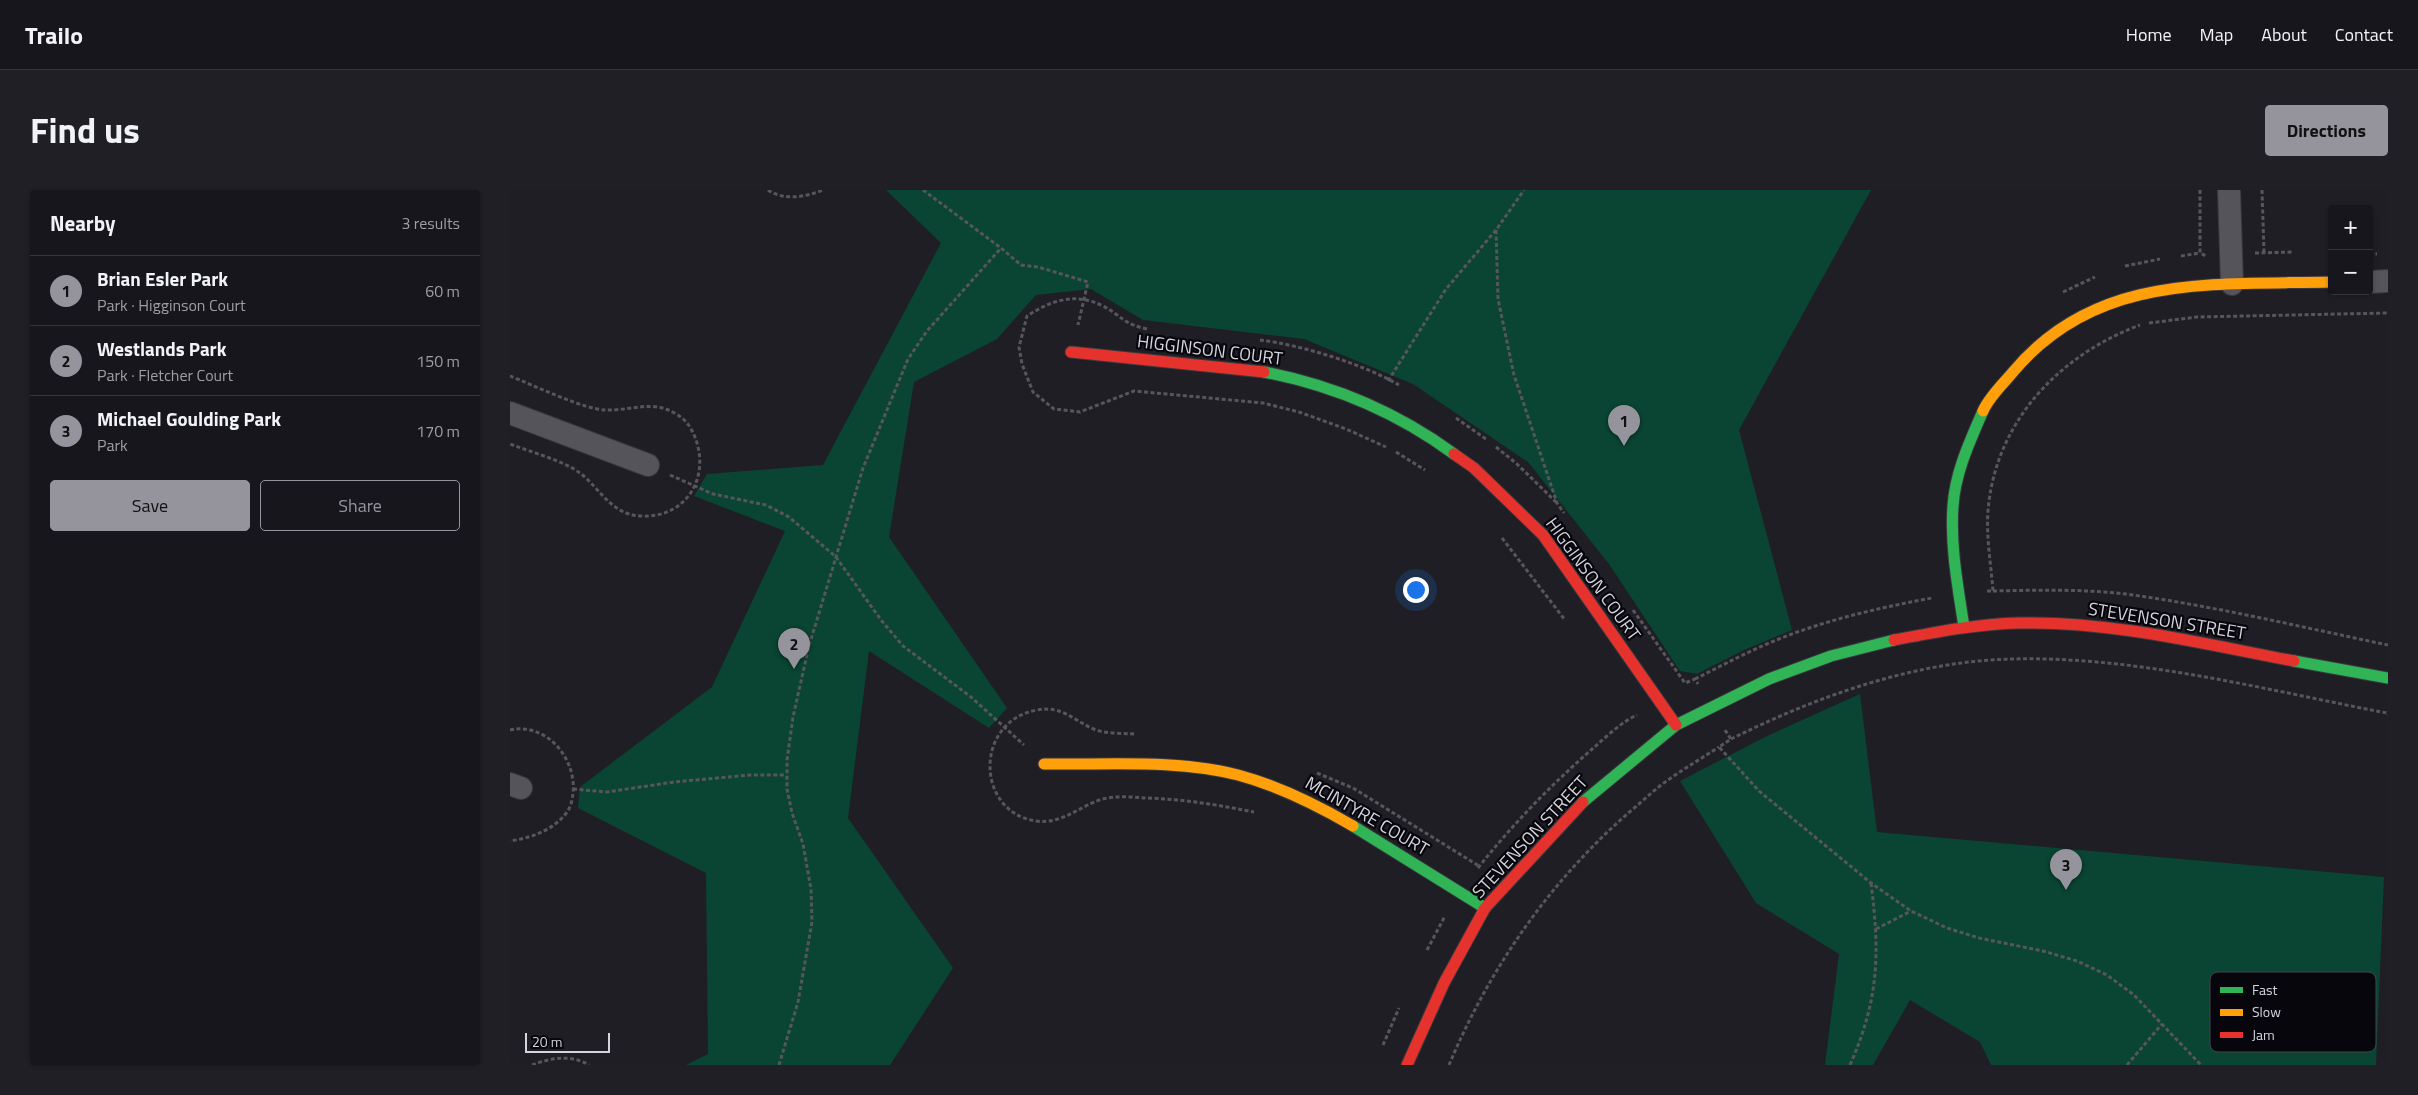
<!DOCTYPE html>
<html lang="en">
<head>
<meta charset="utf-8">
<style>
  :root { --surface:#17161c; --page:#201f25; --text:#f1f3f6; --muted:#9e9fa3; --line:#36353b; --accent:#95949d }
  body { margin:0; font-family:"Titillium Web",sans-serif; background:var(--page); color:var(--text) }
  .controls { position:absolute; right:15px; top:15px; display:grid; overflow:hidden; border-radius:5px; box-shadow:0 1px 4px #0004 }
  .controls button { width:45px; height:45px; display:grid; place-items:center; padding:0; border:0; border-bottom:1px solid var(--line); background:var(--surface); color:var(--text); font:25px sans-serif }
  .scale { position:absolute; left:15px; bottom:12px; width:85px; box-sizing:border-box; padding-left:5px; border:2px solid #d4d4dd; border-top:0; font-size:14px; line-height:18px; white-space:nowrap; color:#d4d4dd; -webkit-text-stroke:4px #07060c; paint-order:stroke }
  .you { position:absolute; left:905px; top:399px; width:18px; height:18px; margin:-12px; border:4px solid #fff; border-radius:50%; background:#1a73e8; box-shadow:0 0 0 8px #1a73e833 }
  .badge { display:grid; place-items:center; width:32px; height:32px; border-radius:50%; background:var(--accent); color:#111; font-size:16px; font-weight:700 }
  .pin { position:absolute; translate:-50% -41px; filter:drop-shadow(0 1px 2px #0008) }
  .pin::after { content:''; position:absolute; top:26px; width:18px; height:15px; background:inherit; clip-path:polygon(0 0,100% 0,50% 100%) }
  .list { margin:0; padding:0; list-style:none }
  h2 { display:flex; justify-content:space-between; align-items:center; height:65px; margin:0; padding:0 20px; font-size:21px }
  h2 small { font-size:16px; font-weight:400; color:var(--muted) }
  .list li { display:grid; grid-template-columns:32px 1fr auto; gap:15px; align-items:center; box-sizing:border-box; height:70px; padding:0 20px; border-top:1px solid var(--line) }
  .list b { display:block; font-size:19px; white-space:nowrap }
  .list p { margin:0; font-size:16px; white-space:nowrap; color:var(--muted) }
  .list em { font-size:16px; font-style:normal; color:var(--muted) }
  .actions { display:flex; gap:10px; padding:15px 20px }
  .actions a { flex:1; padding:11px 0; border:1px solid var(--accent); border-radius:5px; text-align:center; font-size:18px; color:var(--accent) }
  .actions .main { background:var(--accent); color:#111 }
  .map { position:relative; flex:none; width:1878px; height:875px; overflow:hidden; border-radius:5px }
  header { display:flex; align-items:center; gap:30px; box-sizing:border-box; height:70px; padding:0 25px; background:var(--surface); border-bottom:1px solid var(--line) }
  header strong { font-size:24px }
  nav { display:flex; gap:28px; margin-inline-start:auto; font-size:18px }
  .intro { display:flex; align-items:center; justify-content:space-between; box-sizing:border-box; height:120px; padding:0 30px }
  h1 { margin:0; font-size:35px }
  .button { padding:12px 22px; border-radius:5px; background:var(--accent); color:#111; font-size:18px; font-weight:700 }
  main { display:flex; gap:30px; padding:0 30px }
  aside { flex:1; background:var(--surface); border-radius:5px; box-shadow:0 1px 4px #0004 }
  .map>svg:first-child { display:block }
  .green { fill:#094532 }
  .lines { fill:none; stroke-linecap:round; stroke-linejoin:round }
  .street-casing { stroke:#3a393f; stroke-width:24 }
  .fast-casing { stroke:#3a393f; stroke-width:13 }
  .slow-casing { stroke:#3a393f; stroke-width:13 }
  .jam-casing { stroke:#3a393f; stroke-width:13 }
  .path { stroke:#56565b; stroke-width:3; stroke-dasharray:4 2.5; stroke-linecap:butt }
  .street { stroke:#55545a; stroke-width:22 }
  .fast { stroke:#30b455; stroke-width:11 }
  .slow { stroke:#ff9f0a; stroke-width:11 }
  .jam { stroke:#e5322d; stroke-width:11 }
  .labels { text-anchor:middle; stroke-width:4.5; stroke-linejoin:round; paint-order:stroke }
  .street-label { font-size:18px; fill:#d4d4dd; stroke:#07060c }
  .key { fill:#07060c; stroke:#44444b; stroke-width:1 }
  .key-label { font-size:14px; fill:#d4d4dd }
</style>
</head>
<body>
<header>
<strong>Trailo</strong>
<nav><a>Home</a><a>Map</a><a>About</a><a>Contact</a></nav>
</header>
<div class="intro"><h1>Find us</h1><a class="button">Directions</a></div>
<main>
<aside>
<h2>Nearby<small>3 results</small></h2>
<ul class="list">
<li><span class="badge">1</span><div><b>Brian Esler Park</b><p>Park · Higginson Court</p></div><em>60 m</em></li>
<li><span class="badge">2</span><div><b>Westlands Park</b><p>Park · Fletcher Court</p></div><em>150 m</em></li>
<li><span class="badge">3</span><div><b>Michael Goulding Park</b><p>Park</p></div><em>170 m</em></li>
</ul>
<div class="actions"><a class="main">Save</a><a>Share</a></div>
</aside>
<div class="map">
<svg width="1878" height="875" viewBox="0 0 1878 875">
  <rect width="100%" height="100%" fill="#1f1e25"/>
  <g class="green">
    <path d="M376 0H1361L1229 240 1282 440 1234 460 1187 484 1170 481 1099 374 1018 272 903 194 794 149 633 130 581 99 526 105 487 149 404 192 379 347 497 518 479 538 359 461 338 628 443 778 380 875H176L198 864 196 683 68 618 70 597 202 497 275 341 184 306 197 284 313 275 431 53Z"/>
    <path d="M1350 504 1367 642 1874 687 1866 875H1481L1470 852 1400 810 1363 875H1315L1329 764 1246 713 1170 591 1255 547Z"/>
  </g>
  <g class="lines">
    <g class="street-casing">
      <g id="street">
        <path d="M1719 0 1722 94"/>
        <path d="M1859 92 1878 91"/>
        <path d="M0 223 138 275"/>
        <path d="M0 594 11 598"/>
      </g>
    </g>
    <g class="fast-casing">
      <g id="fast">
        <path d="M754 182C822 195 888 223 944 264"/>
        <path d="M1454 437C1448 397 1440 356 1443 316 1445 283 1460 251 1473 221"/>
        <path d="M1784 471 1878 488"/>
        <path d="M1073 612 1166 535 1259 489 1321 466 1384 450"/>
        <path d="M843 636 975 718"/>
      </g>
    </g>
    <g class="slow-casing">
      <g id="slow">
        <path d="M1473 221C1479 207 1493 194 1503 182 1586 82 1705 95 1822 92"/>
        <path d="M534 574C598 575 666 569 728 585 769 596 807 615 843 636"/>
      </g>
    </g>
    <g class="jam-casing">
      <g id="jam">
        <path d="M561 162 754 182"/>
        <path d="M944 264 964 278 1033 345 1166 535"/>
        <path d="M1384 450C1426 442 1467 434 1509 433 1602 431 1694 454 1784 471"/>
        <path d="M897 875 934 793 975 718 1073 612"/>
      </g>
    </g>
    <g class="path">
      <path d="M258 0C274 11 296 7 313 0"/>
      <path d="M413 0 491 58"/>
      <path d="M1690 0V63L1696 66"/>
      <path d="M1752 0 1754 62"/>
      <path d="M986 40 988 109 1004 185 1047 313 1054 323"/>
      <path d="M1745 63 1784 62"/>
      <path d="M1859 63 1867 64"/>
      <path d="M1671 66 1690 63"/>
      <path d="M1615 76 1650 69"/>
      <path d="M1553 102 1585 87"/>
      <path d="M1639 133 1687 127 1878 123"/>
      <path d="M637 139C613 134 612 126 593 116 565 102 542 110 517 126L509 157 512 174 523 202 544 219 570 222 624 201 753 213 789 222 836 239 876 257"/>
      <path d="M750 150C791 155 853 174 889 195"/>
      <path d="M0 186C23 195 75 220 96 220 121 221 143 209 166 224 177 230 182 239 186 250 200 290 174 329 130 326 98 324 88 293 64 279 44 268 21 262 0 254"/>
      <path d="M878 191 936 99 986 40 1014 0"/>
      <path d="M946 228 976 249"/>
      <path d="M986 257 1007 274 1047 313"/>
      <path d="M886 262 915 280"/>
      <path d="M160 285 203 304 256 315 279 327 326 367 371 430 393 456 461 507 514 555"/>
      <path d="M992 348 1055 430"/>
      <path d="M1477 401H1483C1481 374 1476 347 1478 321 1485 232 1549 165 1630 135"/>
      <path d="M1483 401C1528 400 1572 399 1616 404 1704 416 1791 437 1878 455"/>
      <path d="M1123 420 1175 493 1185 489 1188 494"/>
      <path d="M1185 489C1211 476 1237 462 1264 451 1315 430 1368 418 1422 408"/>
      <path d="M0 540C36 532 67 568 63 604 62 610 61 617 57 622 44 640 21 648 0 651"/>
      <path d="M1215 540 1221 549 1209 557 1249 601 1361 693 1401 721 1437 738 1469 748 1533 761 1567 771 1597 785 1624 805 1691 875"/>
      <path d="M624 544C612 543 598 544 586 540 565 532 553 515 527 520 464 531 465 622 526 631 554 635 572 613 597 608 610 606 623 607 635 608 673 609 708 615 744 622"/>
      <path d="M1221 549C1308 506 1405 471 1503 469 1627 466 1756 500 1877 523L1878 525"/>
      <path d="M807 583 843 598 969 676"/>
      <path d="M63 599 97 602 164 592 240 585H276"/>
      <path d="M968 678C1002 635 1040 596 1081 560 1095 548 1111 532 1127 525"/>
      <path d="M1366 739 1401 721"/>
      <path d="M917 760 935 726"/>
      <path d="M873 855 889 818"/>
      <path d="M22 875C40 868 61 864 79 875"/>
      <path d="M269 875 288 812 302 732 301 699 293 654 282 623 277 599V570L283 527 299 456 353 278 398 169 417 141 491 58 511 75 528 77 578 92 568 135"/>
      <path d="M939 875C980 777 1042 688 1123 619 1135 609 1146 598 1158 590 1175 578 1192 568 1209 557"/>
      <path d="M1340 875C1369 809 1370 764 1361 693"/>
      <path d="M1617 875 1652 834"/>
    </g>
    <use href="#street" class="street"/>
    <use href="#fast" class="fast"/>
    <use href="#slow" class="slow"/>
    <use href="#jam" class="jam"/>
  </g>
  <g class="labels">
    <g class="street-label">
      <text transform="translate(700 160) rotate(7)" y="6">HIGGINSON COURT</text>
      <text transform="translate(1083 389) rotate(54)" y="6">HIGGINSON COURT</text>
      <text transform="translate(1657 431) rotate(9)" y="6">STEVENSON STREET</text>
      <text transform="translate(857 626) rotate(30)" y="6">MCINTYRE COURT</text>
      <text transform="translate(1020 647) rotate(-47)" y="6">STEVENSON STREET</text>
    </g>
  </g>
  <rect x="1700" y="782" width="166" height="80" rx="8" class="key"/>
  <rect x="1710" y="797" width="23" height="6" fill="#30b455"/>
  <rect x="1710" y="819" width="23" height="7" fill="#ff9f0a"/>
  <rect x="1710" y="842" width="23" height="6" fill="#e5322d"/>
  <g class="key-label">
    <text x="1742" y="805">Fast</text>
    <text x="1742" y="827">Slow</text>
    <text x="1742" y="850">Jam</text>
  </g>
</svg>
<div class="controls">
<button>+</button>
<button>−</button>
</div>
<div class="scale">20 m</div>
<div class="you"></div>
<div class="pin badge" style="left:1114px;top:256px">1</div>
<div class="pin badge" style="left:284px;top:479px">2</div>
<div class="pin badge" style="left:1556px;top:700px">3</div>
</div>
</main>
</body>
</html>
